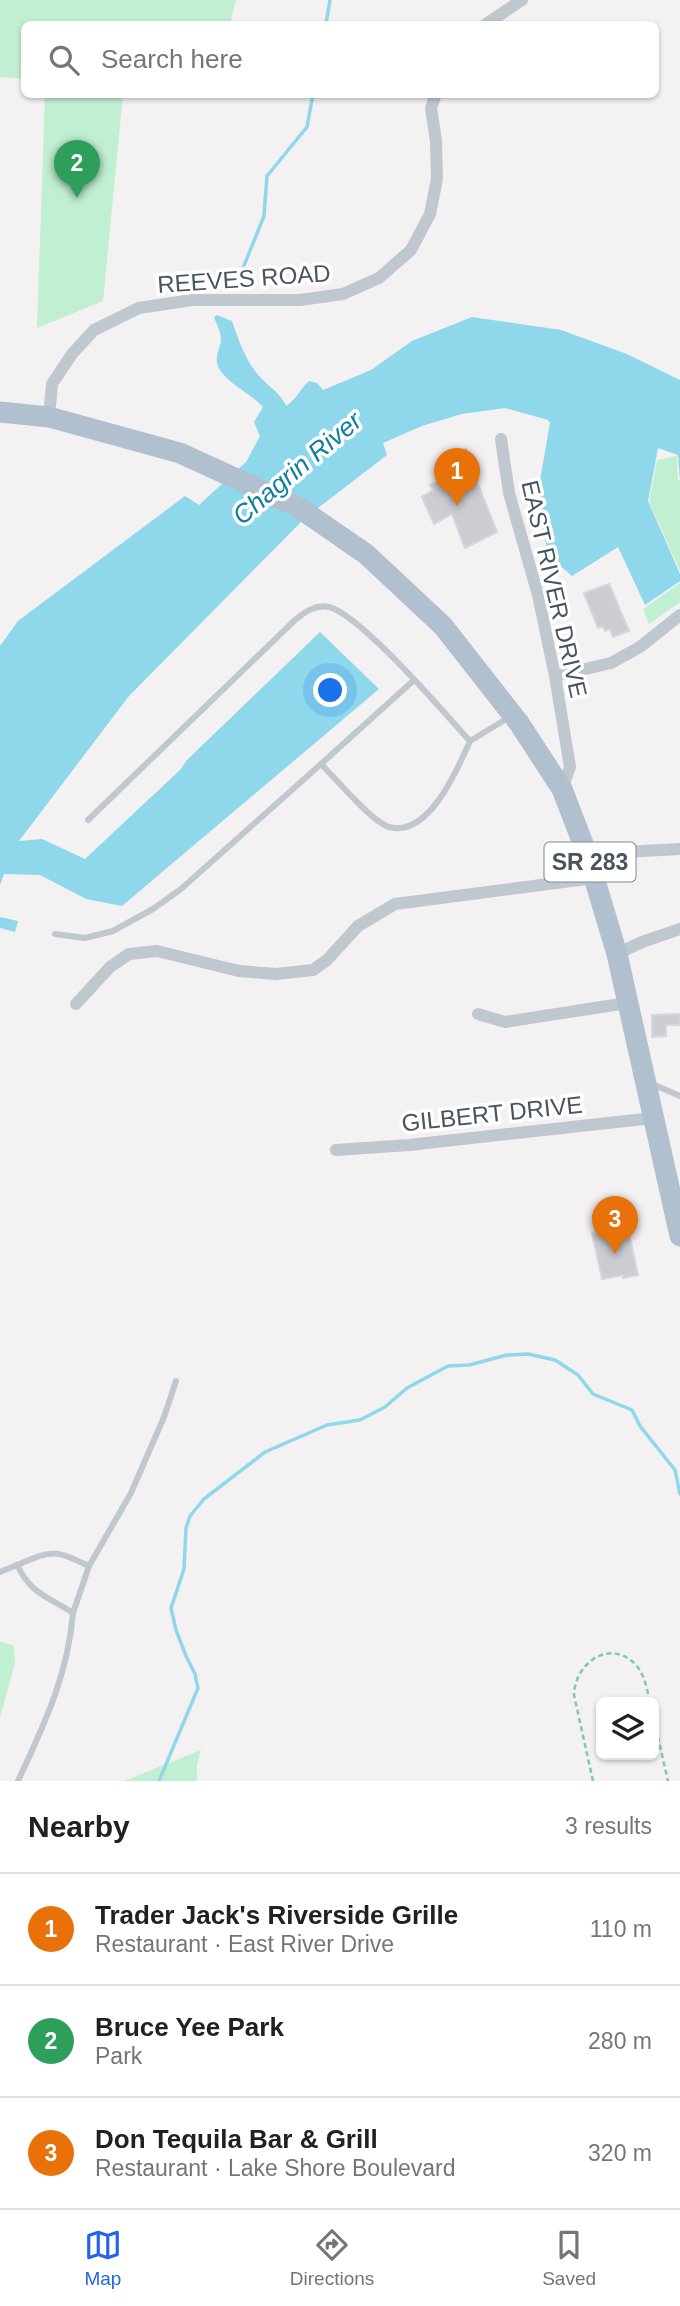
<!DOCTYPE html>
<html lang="en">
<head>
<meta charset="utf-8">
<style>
  :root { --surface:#fff; --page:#f6f6f6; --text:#202124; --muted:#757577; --line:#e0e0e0; --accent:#2563eb }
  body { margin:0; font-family:Arial,sans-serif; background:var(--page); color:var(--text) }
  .controls { position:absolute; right:21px; bottom:21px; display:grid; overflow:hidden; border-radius:10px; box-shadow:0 2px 5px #0004 }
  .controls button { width:63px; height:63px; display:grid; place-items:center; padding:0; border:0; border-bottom:2px solid var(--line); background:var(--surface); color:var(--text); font:35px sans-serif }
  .you { position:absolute; left:331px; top:691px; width:24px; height:24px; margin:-18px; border:5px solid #fff; border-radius:50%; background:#1a73e8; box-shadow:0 0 0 10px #1a73e833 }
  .badge { display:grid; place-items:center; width:46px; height:46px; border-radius:50%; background:var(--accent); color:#fff; font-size:23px; font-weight:700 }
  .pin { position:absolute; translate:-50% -58px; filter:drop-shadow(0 2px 4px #0008) }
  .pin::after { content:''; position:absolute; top:37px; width:24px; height:21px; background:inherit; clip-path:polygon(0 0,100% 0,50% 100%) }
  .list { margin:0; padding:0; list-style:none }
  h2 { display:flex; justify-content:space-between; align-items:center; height:91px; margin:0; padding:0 28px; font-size:30px }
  h2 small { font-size:23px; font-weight:400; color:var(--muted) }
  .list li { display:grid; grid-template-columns:46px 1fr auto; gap:21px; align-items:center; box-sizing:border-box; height:112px; padding:0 28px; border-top:2px solid var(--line) }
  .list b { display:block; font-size:26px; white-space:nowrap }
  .list p { margin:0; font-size:23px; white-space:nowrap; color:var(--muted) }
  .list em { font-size:23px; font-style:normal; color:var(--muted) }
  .icon { flex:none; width:38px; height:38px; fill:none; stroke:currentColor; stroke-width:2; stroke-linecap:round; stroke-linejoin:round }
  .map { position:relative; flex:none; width:680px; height:1781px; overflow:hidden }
  .search { position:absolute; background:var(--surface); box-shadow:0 2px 5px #0004; left:21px; right:21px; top:21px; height:77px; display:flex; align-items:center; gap:18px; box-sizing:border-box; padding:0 24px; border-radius:10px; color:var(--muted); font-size:26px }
  .sheet { height:427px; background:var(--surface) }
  nav { display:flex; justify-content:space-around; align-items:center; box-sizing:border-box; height:98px; border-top:2px solid var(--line); background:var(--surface); font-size:19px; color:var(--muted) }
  nav a { display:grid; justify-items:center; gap:4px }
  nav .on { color:var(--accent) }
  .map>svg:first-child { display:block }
  .green { fill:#c1efd2 }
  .water { fill:#8fd8eb }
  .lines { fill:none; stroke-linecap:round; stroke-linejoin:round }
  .stream { stroke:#8fd8eb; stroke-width:3.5 }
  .building { fill:#cbcdd3; stroke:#d5d7dc; stroke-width:2 }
  .path { stroke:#79cca3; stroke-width:2.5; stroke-dasharray:5 3.5; stroke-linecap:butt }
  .lane { stroke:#bfc8cf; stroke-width:6 }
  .street { stroke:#bfc8cf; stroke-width:12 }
  .primary { stroke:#b1c0ce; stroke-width:21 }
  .labels { text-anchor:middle; stroke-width:7; stroke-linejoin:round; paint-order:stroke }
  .shield { fill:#fff; stroke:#80878e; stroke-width:2 }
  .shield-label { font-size:23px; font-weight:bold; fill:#49545e }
  .street-label { font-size:24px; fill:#49545e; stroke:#fff }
  .water-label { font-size:26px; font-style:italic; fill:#0f7f9b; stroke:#fff }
</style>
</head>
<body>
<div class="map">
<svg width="680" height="1781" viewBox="0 0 680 1781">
  <rect width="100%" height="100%" fill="#f3f1f1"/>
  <g class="green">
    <path d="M0 0H236L230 24H24V79L0 77Z"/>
    <path d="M45 95H123L103 301 37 328Z"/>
    <path d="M677 456 678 480H680V571L649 502 657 460Z"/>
    <path d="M680 583V602L649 624 643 609Z"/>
    <path d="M0 1641 14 1646 15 1663 0 1717Z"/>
    <path d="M201 1750 197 1765V1781H124Z"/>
  </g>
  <g class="water">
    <path d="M217 315 232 321C239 341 245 360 260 377 269 387 281 393 286 406 297 399 300 389 309 381L317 383 323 390 371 370 412 341 472 317 561 330 627 354 680 380V480L678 455 658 448 648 501 680 574V581L645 605 618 547 572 576 549 556 536 503 550 423 548 420 505 408 462 414 422 426 383 443 387 455 305 518 129 696 19 841 42 839 85 859 181 769 186 761 320 632 379 689 122 906 86 899 40 875 4 874 0 885V646L18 621 185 496 199 505 246 462 260 436 254 422 263 407C252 394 223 381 218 366 214 355 221 348 221 339 221 332 216 323 214 317Z"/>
    <path d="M0 917 18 921 15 932 0 928Z"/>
  </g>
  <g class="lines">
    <g class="stream">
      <path d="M326 24 330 0"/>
      <path d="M241 273 264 216 267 176 307 127 313 94"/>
      <path d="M159 1781 198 1688 195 1674 186 1656 176 1630 171 1608 184 1569 186 1528 190 1516 204 1499 265 1452 327 1425 360 1420 385 1407 407 1388 448 1366 469 1365 507 1355 528 1354 555 1360 578 1375 593 1394 632 1410 640 1426 675 1470 680 1494"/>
    </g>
  </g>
  <g class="building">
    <path d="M466 449 477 472 474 474 497 532 465 548 452 514 434 524 422 497 433 490 430 485 452 474 445 459Z"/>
    <path d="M609 584 629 631 613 637 610 629 605 631 603 626 598 628 584 593Z"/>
    <path d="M680 1014V1025H666V1036L652 1037V1015Z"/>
    <path d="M613 1211 617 1226 627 1224 638 1275 623 1278V1275L602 1279 592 1233 597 1232 593 1215Z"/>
  </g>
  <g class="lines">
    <g class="path">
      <path d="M654 1720 668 1781"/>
      <path d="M593 1781 574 1695C575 1662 611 1638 636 1665 645 1675 647 1690 650 1702"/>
    </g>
    <g class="lane">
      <path d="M321 764 414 680"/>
      <path d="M88 820 295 620C305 612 315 604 329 607 361 615 444 713 470 741L508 718"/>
      <path d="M55 934 85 938 113 931 153 909 181 889 321 764C336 779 371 821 389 827 429 838 458 768 470 741"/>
      <path d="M650 1083 680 1096"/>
      <path d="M89 1566 131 1493 164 1417 176 1381"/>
      <path d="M0 1572 17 1565"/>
      <path d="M18 1781C44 1725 68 1675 73 1613 47 1596 32 1595 17 1565 53 1550 53 1549 89 1566L73 1613"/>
    </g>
    <g class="street">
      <path d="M486 24 522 0"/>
      <path d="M49 417 52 384 72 354 94 330 139 308 192 300H300L343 294 379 278 411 250 430 214 437 179 436 141 431 108 436 94"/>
      <path d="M501 439 509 493 538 595 555 676 570 767 562 789"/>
      <path d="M555 676 611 663 640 647 680 615"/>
      <path d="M587 854 680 849"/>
      <path d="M617 954 642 942 680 929"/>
      <path d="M76 1004 110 967 129 954 157 951 239 971 276 974 313 970 327 960 358 926 395 904 595 878"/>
      <path d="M478 1014 505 1022 627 1003"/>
      <path d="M336 1150 409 1145 653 1118"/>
    </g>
    <path class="primary" d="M0 412 49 417 180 453 298 507 366 554 443 626 519 723 562 789 587 854 617 954 680 1236"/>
  </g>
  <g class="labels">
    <rect class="shield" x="544.5" y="842.5" width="91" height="39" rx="5"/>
    <g class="shield-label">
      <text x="590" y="870">SR 283</text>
    </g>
    <g class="street-label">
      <text transform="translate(244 279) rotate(-4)" y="8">REEVES ROAD</text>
      <text transform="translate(554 589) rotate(77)" y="8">EAST RIVER DRIVE</text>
      <text transform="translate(492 1114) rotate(-6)" y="8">GILBERT DRIVE</text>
    </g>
    <g class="water-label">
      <text transform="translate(297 468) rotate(-40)" y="9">Chagrin River</text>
    </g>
  </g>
</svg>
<div class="controls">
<button><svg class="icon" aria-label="layers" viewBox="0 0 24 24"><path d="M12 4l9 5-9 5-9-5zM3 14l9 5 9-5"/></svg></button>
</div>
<div class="you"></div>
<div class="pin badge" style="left:457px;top:506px;background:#e8710a">1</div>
<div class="pin badge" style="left:77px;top:198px;background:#2e9e5b">2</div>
<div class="pin badge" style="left:615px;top:1254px;background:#e8710a">3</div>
<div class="search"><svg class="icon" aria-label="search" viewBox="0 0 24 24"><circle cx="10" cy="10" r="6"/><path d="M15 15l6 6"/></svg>Search here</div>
</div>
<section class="sheet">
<h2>Nearby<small>3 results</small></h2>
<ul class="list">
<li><span class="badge" style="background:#e8710a">1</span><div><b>Trader Jack's Riverside Grille</b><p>Restaurant · East River Drive</p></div><em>110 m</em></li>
<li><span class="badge" style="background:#2e9e5b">2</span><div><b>Bruce Yee Park</b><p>Park</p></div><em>280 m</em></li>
<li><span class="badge" style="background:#e8710a">3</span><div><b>Don Tequila Bar &amp; Grill</b><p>Restaurant · Lake Shore Boulevard</p></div><em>320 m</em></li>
</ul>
</section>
<nav>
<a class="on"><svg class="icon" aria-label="map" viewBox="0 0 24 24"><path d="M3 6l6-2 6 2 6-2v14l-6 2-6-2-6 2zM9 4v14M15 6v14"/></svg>Map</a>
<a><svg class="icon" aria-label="directions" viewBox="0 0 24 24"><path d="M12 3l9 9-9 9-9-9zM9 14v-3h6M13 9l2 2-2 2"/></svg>Directions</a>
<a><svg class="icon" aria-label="saved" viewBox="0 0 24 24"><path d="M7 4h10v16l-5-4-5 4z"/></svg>Saved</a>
</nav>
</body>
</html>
